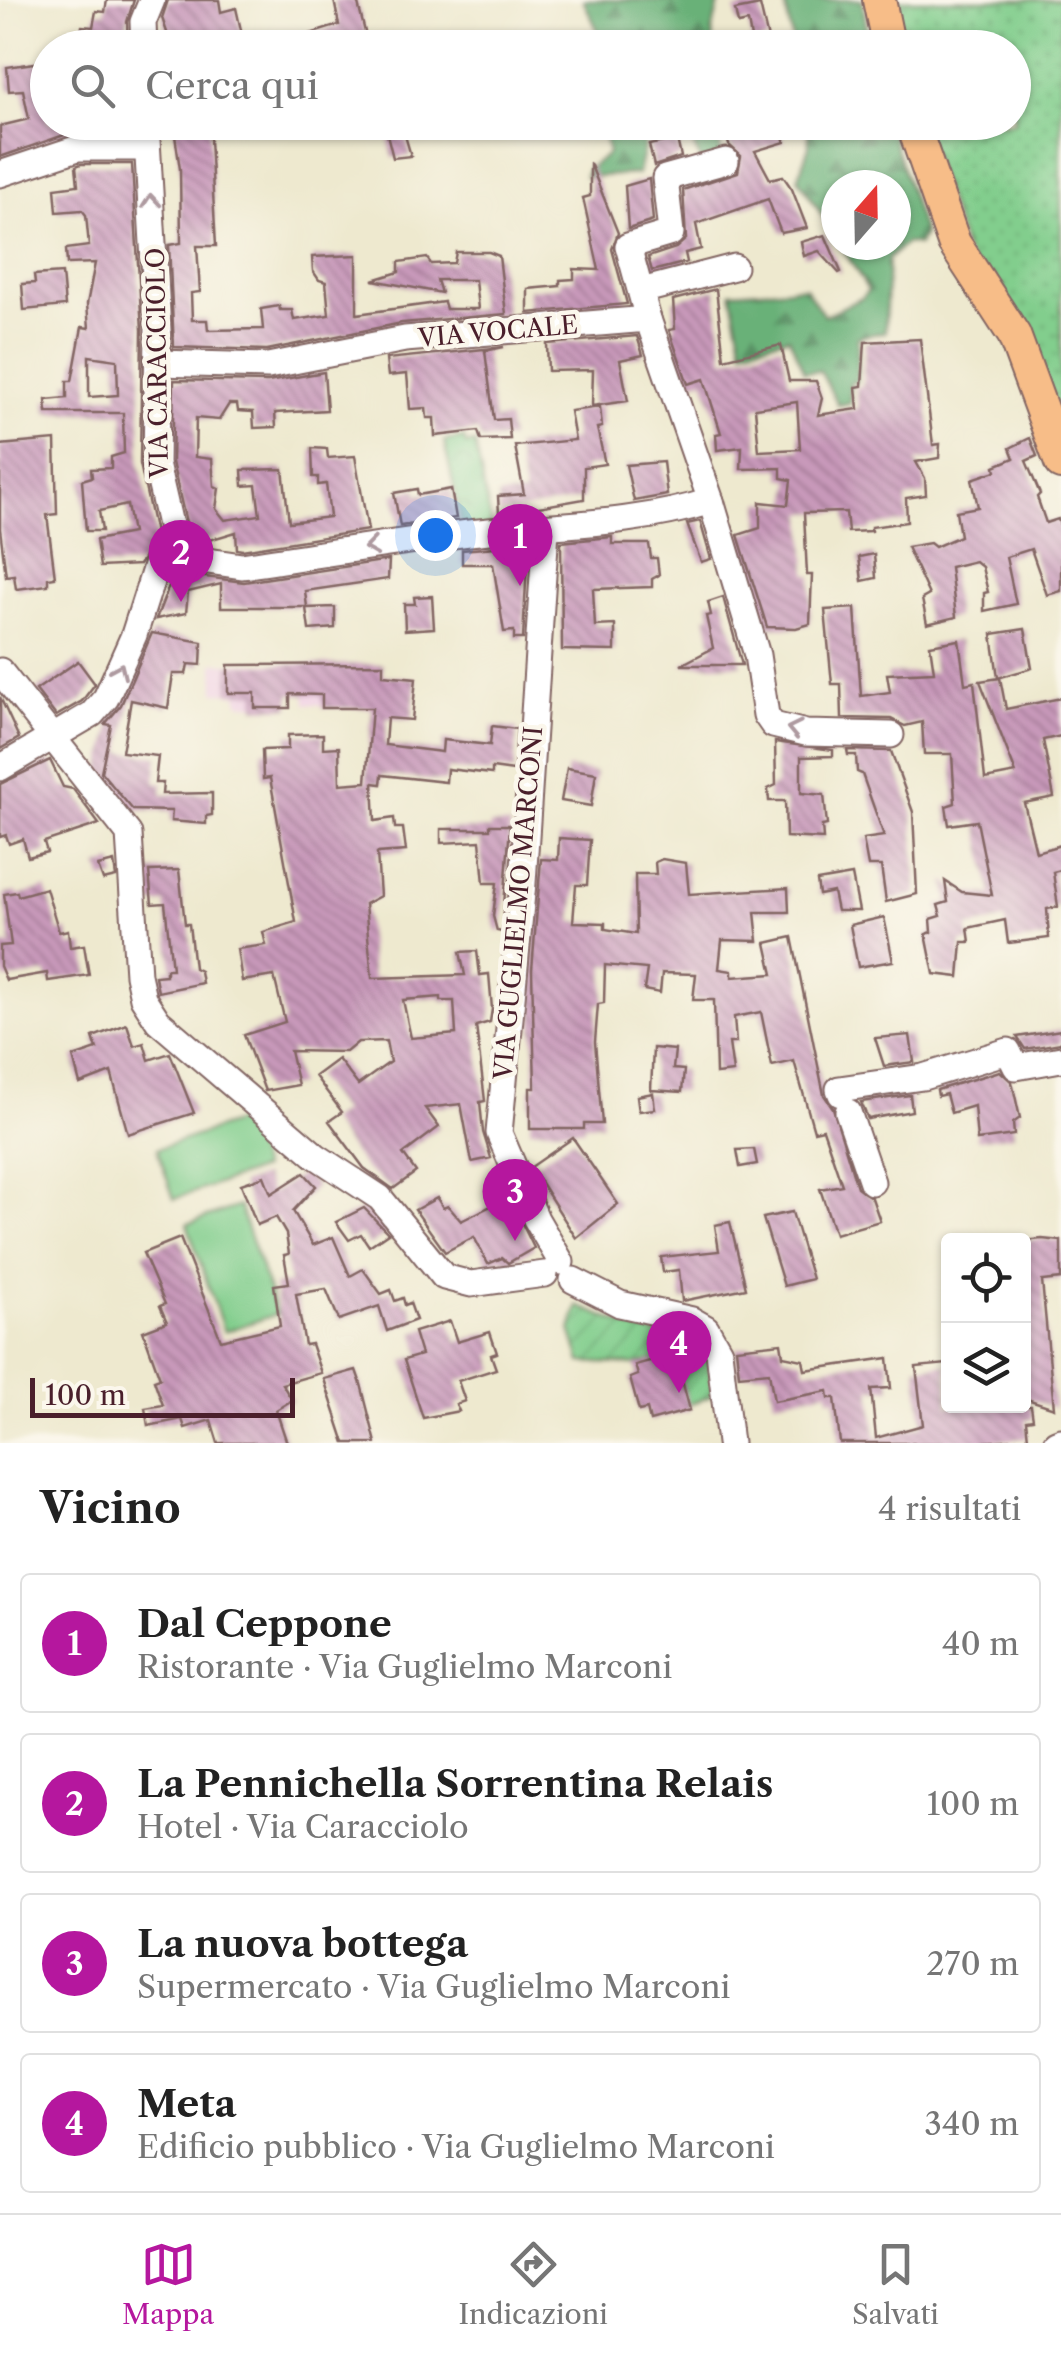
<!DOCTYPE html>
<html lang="it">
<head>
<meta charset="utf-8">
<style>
  :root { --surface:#fff; --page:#f6f6f6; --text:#222; --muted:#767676; --line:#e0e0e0; --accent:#b5179e }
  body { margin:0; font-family:"Libre Caslon Text",serif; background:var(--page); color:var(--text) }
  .controls { position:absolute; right:30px; bottom:30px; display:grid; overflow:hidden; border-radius:10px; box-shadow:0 2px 8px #0004 }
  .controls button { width:90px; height:90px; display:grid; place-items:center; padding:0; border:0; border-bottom:2px solid var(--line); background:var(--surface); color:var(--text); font:50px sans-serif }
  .compass { position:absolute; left:821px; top:170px; width:90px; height:90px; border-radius:50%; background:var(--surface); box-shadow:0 2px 8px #0004; rotate:20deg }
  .scale { position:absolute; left:30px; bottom:25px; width:265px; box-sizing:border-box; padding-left:10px; border:5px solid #4a1f2b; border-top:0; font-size:28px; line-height:35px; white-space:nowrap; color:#4a1f2b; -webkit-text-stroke:8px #fbf7ec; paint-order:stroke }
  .you { position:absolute; left:435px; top:535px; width:35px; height:35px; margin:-25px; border:8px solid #fff; border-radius:50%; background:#1a73e8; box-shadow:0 0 0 15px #1a73e833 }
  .badge { display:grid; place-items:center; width:65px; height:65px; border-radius:50%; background:var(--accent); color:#fff; font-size:32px; font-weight:700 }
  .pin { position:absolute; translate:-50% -82px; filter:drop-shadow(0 2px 5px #0008) }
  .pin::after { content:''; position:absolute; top:52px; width:35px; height:30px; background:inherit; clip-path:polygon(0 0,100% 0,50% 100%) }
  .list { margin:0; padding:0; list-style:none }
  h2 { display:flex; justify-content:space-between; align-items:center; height:130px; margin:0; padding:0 40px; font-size:42px }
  h2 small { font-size:32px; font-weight:400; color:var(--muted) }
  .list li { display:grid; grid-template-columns:65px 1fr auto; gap:30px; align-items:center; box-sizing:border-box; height:140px; margin:0 20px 20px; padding:0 20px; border:2px solid var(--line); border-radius:10px }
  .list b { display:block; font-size:38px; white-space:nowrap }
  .list p { margin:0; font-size:32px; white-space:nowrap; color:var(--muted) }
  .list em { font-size:32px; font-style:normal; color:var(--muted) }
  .icon { flex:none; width:55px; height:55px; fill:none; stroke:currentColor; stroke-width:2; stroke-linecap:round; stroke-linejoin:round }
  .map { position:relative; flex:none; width:1061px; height:1443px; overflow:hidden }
  .search { position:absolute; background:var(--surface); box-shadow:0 2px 8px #0004; left:30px; right:30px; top:30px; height:110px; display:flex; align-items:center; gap:25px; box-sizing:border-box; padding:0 35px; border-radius:55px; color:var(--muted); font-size:38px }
  .sheet { height:770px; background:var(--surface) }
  nav { display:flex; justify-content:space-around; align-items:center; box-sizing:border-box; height:140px; border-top:2px solid var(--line); background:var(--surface); font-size:28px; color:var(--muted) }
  nav a { display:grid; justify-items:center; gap:5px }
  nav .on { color:var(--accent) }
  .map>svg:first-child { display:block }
  .built { fill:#f0d0e4 }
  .grass { fill:url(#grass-dots); stroke:#66765c; stroke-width:2.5 }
  .forest { fill:url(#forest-firs); stroke:#5a6852; stroke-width:2.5 }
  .park { fill:url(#park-crowns); stroke:#66765c; stroke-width:2.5 }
  .garden { fill:url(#garden-furrows); stroke:#66765c; stroke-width:2.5 }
  .pitch { fill:#82ce8d; stroke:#66765c; stroke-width:2.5 }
  .building { fill:url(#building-back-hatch); fill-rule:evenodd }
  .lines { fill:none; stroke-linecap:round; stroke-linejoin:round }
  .minor-casing { stroke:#836664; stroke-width:29 }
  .major-casing { stroke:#836664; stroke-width:36 }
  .minor { stroke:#fff; stroke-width:25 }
  .major { stroke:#f7bd88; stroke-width:32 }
  .oneway { stroke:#ae9aa0 }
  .labels { text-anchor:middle; stroke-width:9; stroke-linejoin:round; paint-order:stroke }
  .street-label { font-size:25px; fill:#4a1f2b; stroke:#fbf7ec }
</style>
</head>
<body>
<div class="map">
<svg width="1061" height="1443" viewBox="0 0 1061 1443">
  <defs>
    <pattern id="grass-dots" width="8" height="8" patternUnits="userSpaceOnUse" patternTransform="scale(2.5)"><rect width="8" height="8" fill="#82ce8d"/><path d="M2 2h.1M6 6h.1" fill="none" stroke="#72b07a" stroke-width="1.8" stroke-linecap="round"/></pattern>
    <pattern id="forest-firs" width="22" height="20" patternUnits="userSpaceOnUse" patternTransform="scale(2.5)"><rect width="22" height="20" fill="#69b178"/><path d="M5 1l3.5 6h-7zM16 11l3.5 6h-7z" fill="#588f63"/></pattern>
    <pattern id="park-crowns" width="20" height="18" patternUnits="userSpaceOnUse" patternTransform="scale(2.5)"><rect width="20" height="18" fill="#82ce8d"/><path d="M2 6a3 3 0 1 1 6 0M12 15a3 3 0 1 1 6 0" fill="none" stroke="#72b07a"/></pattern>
    <pattern id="garden-furrows" width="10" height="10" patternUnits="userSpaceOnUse" patternTransform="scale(2.5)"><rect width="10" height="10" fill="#82ce8d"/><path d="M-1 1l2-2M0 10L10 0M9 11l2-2" fill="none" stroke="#72b07a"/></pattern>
    <pattern id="building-back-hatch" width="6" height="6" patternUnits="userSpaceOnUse" patternTransform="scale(2.5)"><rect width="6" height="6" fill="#c899ba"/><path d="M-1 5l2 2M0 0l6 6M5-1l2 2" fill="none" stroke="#a47c97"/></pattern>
  </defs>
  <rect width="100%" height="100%" fill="#fbf7ec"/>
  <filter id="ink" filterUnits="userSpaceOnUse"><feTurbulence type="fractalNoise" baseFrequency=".01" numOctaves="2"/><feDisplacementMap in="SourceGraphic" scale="20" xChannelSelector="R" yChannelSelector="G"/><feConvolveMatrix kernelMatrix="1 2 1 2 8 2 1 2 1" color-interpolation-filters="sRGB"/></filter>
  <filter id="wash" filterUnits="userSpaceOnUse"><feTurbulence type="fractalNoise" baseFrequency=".0048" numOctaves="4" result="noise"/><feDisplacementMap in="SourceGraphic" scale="40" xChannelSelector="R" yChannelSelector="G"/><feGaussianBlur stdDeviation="2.25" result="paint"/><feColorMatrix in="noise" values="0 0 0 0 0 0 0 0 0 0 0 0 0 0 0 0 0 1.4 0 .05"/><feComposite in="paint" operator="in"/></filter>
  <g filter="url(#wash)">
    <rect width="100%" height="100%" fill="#eee9cf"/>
    <path class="built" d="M214 663 362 665 338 706 306 704 305 693H274L273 707 239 703 237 695 215 692Z"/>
    <path class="grass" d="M885 0H1061V422L966 252 920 123 1014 122V48L896 47Z"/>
    <g class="forest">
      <path d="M583 0H720L712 32 714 47H591L597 29Z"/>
      <path d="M784 0H862L870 47H794Z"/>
      <path d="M602 123H735L717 129 722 157 702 162 682 124 648 130 638 174 585 177 587 169 608 154Z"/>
      <path d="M807 123H888L924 234 918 245 906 243 888 259 885 332 858 337 857 381 850 383V403L838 405 820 371 804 372 789 337 743 349 731 292 805 287 824 316 862 298 868 290 841 245H896V185H836V237L798 178 809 146Z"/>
    </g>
    <path class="park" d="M464 438 466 445 475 443 492 527 463 530 444 441Z"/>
    <path class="garden" d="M578 1306 635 1329 698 1344 707 1354 713 1395 688 1405 674 1355 635 1365 581 1362 571 1330Z"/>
    <g class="pitch">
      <path d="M245 1119 262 1169 174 1199 157 1149Z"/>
      <path d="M239 1206 277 1314 224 1332 187 1224Z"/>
    </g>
    <g id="blocks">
      <g class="building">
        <path d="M107 0H134L127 22 128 48H78L82 26 93 27 96 11 105 12Z"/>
        <path d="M168 0H219L221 12 236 8 245 48H186L183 35 169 38 162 18Z"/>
        <path d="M334 0H357L369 48H315L310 34 339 25Z"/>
        <path d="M760 5 768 39 752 43 748 22 738 24 735 10Z"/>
        <path d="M48 61V122H130V132H73L0 157V126L29 119 23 90 9 91 7 67Z"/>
        <path d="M173 122H209L216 246H197L200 292 191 293 192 320H207L208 330 263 329 261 309 279 306 280 310H292L294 320 329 315 326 282 319 280 313 271 312 257 357 255V314L444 302 446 309H478L475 280H437L441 293 373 280 399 272V262L427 258 431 264 454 263 456 252H489L499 256 506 314 402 323 267 350 174 347 169 245 181 243 180 169Z"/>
        <path d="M384 122H401L411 156 393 158Z"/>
        <path d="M746 122H777L785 142 755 151 770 179 783 176 792 189 807 228 781 233 768 199 696 224 701 249 685 253 687 262 652 271 648 257 676 248 686 239 683 190 738 172 741 156 729 145 725 131Z"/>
        <path d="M677 139 681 157 654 166 649 145Z"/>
        <path d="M590 163 618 233 612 249 627 304 528 313V289L560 286V280L574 279V269L599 270 583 198 590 196Z"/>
        <path d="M81 164H132L142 330 140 464 156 538 139 565 100 567 96 540 132 533 127 505 99 511 102 531H86L82 480 92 477 91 469 111 468V457L124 453 123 413H47L46 400 67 398V381H72L82 327 89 328 87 304 95 263 67 264 66 249 89 246 86 215 82 210 57 212 55 188 78 185 76 166ZM89 356 117 360 118 395 89 397Z"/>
        <path d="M649 179 653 221 628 229 625 186Z"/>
        <path d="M825 235 841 272 839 273 819 251 804 256 801 242Z"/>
        <path d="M62 273 65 306 24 310 22 284 35 283 34 275Z"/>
        <path d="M716 289 724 359 781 345 789 381H816L822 398 818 415 858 409 856 387 862 386 865 342 920 339 933 445 940 444 939 458 916 462 925 478 926 495 906 498 907 522 871 527V531L848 532 846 512 804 513 807 575H812L810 624 796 628 767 627 738 535 760 528V502L788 505 791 480 781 478V468L741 469 742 447 717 450 716 434 721 433 704 379 688 384 669 330 675 329 673 300ZM797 402 800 449 759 451 755 408Z"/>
        <path d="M637 336 643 355 620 360 628 401 592 406 593 370 548 371 547 344Z"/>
        <path d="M504 347 485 351 494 420 508 419 510 439 481 440 478 431 435 436 434 418H427L426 408 410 409 407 374 388 376 386 359Z"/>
        <path d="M324 372 327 410 275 413 276 427 254 428 253 412 238 411 237 404H229L219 420 196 418 195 457 212 459 214 486 219 488 216 509 225 520 260 515 256 485 243 486 242 470 283 469 289 522 330 517 326 484 318 485V477H313L312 448 327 449 328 458 355 456 368 530 242 550 237 549 236 532 206 541 188 531 172 462 174 380 268 382Z"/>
        <path d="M600 407 602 427 597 428 605 464 584 467V499L499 514 498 496 524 494 515 446 575 440 570 411Z"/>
        <path d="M1030 438 1037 456 1026 461 1040 494 1037 497 1046 523 1058 519 1061 528V591L1047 595 1031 549 1006 557 1016 604 984 611V593L988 592 982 567 975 561 950 567 956 617 927 624 922 599 929 595 907 547 930 543 935 547 960 536 956 511 978 507 972 479 996 471 995 466 1014 458 1010 448Z"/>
        <path d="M55 440 57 514 47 515 55 577 48 578V585L16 589 14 575 6 576 0 529V445Z"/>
        <path d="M663 462 667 495 634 501 626 465Z"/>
        <path d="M417 489 418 495 451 489 456 518 400 526 394 493Z"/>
        <path d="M700 521 711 559 701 562 687 524Z"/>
        <path d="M612 537V544H649L651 558H657L659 575 652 579V587L593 589 595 626 615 625V651L562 650 561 542Z"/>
        <path d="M528 544 523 639H514V631L504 632 493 564H462V550Z"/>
        <path d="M874 554 876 578 862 581 859 557Z"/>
        <path d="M389 560 388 579 305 591 307 607H221V584L188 592 186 613 156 619 178 563 205 577 244 582Z"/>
        <path d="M432 596 434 628 405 630 404 604H415L414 597Z"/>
        <path d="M723 597 742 665H681L713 648 706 616 711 615 708 602Z"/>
        <path d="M335 607V628L309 630 306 608Z"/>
        <path d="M855 608 861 696 890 692 887 674 934 672 930 645 959 640 965 684 974 682 985 779 1016 773 980 681 1000 678 1006 709 1061 698V736L1043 740 1054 797 1024 803 1036 852 1061 845V870L1053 872 1058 907 1047 909 1049 938 1008 943 1005 920 968 928 970 942H962L959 977 934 974 926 934 932 932 931 919 941 916 938 905 948 902 945 881 962 892 992 895 977 821 949 825 946 806 955 803 952 754H924L922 722 905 726 891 719 842 718 841 684H832L825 610Z"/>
        <path d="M1025 629 1032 668 998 678 992 634Z"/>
        <path d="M152 633 202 642 201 665 188 664 186 674H173L168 708 131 700 122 752 158 756 155 783H163L162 794 212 793V815L206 816V824L171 821 172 811 133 810 101 772 111 725 105 724 121 705Z"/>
        <path d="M78 661 95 684 82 701 56 716 36 690Z"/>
        <path d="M383 664V675L416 678 412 720 387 718 385 745 442 752 443 740 490 745 492 726 517 729 514 771 492 768V774L447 769 446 782 382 775 381 784 373 783 375 821 394 818 395 828H403L406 851 377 853 380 896 365 904 372 978 465 975 460 952 477 951 480 975 489 974 492 1009 490 1022 476 1026 485 1101 480 1102 483 1132 491 1158 472 1162 461 1104 425 1108 439 1127 403 1154 416 1172 393 1189 364 1168 329 1121 342 1112 315 1076 338 1059 358 1085 390 1062 386 1041 358 1042 346 1052 290 1051 298 1085 265 1091 244 1035 285 1022 274 976 242 981 237 949 266 945 263 932 296 922 270 778 263 779 262 750 288 749V735L323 734V748L339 747 340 784 366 782 372 708H322V695L290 694V708H255V693H228V665ZM441 997V1001H454L456 1034 411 1038 403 1000Z"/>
        <path d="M0 697 19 738 0 749Z"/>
        <path d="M775 742 833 750V756L801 757V793L824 795 827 825 822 826 823 839 786 837 785 801H769L768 789 776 785Z"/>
        <path d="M847 750 891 751 913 812 917 894 886 902 881 866H868L863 839 884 836 862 774 857 772 856 755H848Z"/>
        <path d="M50 760 63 787 73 789 99 824 44 842 47 852 28 857 23 839 9 844 6 835 0 837V784Z"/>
        <path d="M567 768 596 773 591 806 561 801Z"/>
        <path d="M490 825H510L502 932 497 931 493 916 497 883H484L480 841 441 843V829H490Z"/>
        <path d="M559 838 590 840 587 885H576L573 922 605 923V929L636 934 635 874H656L655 862 662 859 686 863 689 894 788 888 789 912H755L758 941 722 940 719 969 732 971V977L773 974 766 943 792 937 824 1095 833 1108 857 1187 872 1198 880 1221 835 1234 820 1189 842 1185 823 1129 814 1131 794 1061 772 1066 761 1012 734 1017 736 1043H729L733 1072 716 1074 714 1000H693L696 974 662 973 660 993 644 990 647 969 605 965 604 1003 598 1004 595 1042 602 1124H584V1129H530V1088H535L532 970 541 859 558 860Z"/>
        <path d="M114 862 116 877 103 880 98 866Z"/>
        <path d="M179 870 185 924H189L194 968 200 971 202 983 158 992 155 976 166 975V969H172L165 903 152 904 149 871Z"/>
        <path d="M852 875 859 911H837L833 892 819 895 817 881Z"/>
        <path d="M46 888 59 932 68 930 70 947 84 945 89 975 48 981 47 973 6 980 0 966V946L11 945 4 894 17 892 18 896Z"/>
        <path d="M884 917 893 961 858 967 850 925Z"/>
        <path d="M127 1024 134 1046 144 1043 149 1060 170 1053 194 1113 128 1134 111 1072 80 1084 73 1057 97 1049 93 1037Z"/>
        <path d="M1061 1030V1043L1025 1049 1017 1037Z"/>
        <path d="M910 1035 914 1062 884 1066 875 1038Z"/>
        <path d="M653 1048 675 1050 673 1069 684 1070 682 1092 651 1090Z"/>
        <path d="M1000 1071 1012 1082 1020 1118 1013 1123 1014 1135 977 1140 974 1106 951 1113 946 1094 938 1096 937 1090Z"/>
        <path d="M653 1093 655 1109 639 1111 637 1096Z"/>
        <path d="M910 1095 912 1111 868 1119 861 1102Z"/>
        <path d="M573 1138 618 1204 576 1238 531 1167Z"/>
        <path d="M754 1149 757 1164 740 1167 737 1150Z"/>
        <path d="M304 1173 316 1186 293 1211 313 1245 333 1237 350 1276 363 1269 381 1294 391 1290 395 1301 403 1298 405 1305 410 1303 416 1320 387 1331 379 1306 339 1320 326 1289 296 1294 305 1345 311 1344 321 1373 282 1384 292 1400 276 1410 287 1443H218L211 1420 185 1428 182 1419 148 1426 145 1408 163 1405 154 1380 160 1378 143 1331 167 1322 160 1306 165 1304 143 1253 180 1238 221 1340 280 1326 274 1285 289 1283 284 1255 289 1254 286 1234 276 1217 257 1225 241 1184 264 1176 271 1194Z"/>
        <path d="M509 1197 534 1248 508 1263 502 1258 488 1264 474 1237 445 1252 415 1210 437 1198 443 1208 448 1206 461 1221Z"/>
        <path d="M364 1208 388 1233 369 1246 361 1234 349 1240 336 1222Z"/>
        <path d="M792 1212 812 1279 784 1286 763 1218Z"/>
        <path d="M730 1222 746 1288 682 1301 679 1270 663 1272 661 1257 719 1251 715 1225Z"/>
        <path d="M1042 1239 1061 1241V1279L1042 1281 1054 1408 1024 1398V1241Z"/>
        <path d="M450 1321 457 1342 490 1332 497 1353 491 1355 496 1369 458 1381 465 1401 456 1404 459 1411 423 1418 404 1360 421 1355 414 1332Z"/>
        <path d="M781 1343 783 1356 803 1360 805 1370 888 1358 891 1388 871 1389 876 1438 923 1425 916 1367 947 1364 948 1406H1031L1033 1419 1026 1420 1028 1438 972 1443H840L835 1398H829L828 1391 774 1401 769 1372 739 1375 736 1348Z"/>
        <path d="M675 1354 690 1410 650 1421 647 1409 639 1411 630 1378 638 1375 635 1365Z"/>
        <path d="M356 1370 361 1384 376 1443H345L324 1379Z"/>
      </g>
    </g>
  </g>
  <g filter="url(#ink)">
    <use href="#blocks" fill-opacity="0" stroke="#836664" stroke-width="2.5"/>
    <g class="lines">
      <g class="minor-casing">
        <g id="minor">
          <path d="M144 48 143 22 152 0"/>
          <path d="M146 122 158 330 156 464 174 542"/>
          <path d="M0 174 78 148H146"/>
          <path d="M641 291 734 267"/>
          <path d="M648 319 628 246 671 233 665 178 726 161"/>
          <path d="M158 363 268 366 405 339 648 319 711 501"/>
          <path d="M546 529 523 883 499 1133 536 1219 561 1262"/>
          <path d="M174 542 208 561 242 566C317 555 393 542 469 533 550 524 632 526 711 501L757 655 766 715 773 725 806 733 891 735"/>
          <path d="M0 671 129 834 138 975 143 998 158 1021 316 1156 380 1198 444 1277 471 1284 545 1274"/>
          <path d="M0 768 92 714 106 698 134 635 156 566 174 542"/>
          <path d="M841 1094 839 1089 923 1077 1008 1051 1016 1067 1061 1059"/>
          <path d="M848 1112 872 1182"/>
          <path d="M573 1280 620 1304 692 1320 706 1328 719 1351 730 1443"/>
          <path d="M1056 1443 1061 1441"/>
        </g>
      </g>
      <g class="major-casing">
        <g id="major">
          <path d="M879 0 889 48"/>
          <path d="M912 122 954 243 1014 335 1061 463"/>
        </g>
      </g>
      <use href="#minor" class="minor"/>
      <use href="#major" class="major"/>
    </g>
    <defs><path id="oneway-chevron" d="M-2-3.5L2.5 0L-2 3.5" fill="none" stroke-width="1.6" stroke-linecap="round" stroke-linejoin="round" transform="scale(2.5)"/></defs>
    <g class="oneway">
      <use href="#oneway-chevron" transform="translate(151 201) rotate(-95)"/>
      <use href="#oneway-chevron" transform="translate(371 547) rotate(172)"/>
      <use href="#oneway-chevron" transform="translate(119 670) rotate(-66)"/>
      <use href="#oneway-chevron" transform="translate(794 729) rotate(-168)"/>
    </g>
  </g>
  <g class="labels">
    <g class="street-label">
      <text transform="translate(498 331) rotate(-5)" y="9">VIA VOCALE</text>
      <text transform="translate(157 363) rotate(-91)" y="9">VIA CARACCIOLO</text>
      <text transform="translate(518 903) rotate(-85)" y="9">VIA GUGLIELMO MARCONI</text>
    </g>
  </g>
</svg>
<div class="controls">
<button><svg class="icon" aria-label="locate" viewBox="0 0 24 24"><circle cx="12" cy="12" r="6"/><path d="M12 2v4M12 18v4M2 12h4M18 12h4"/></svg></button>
<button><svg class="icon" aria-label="layers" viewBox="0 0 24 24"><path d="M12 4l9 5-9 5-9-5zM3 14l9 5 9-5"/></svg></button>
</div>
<svg class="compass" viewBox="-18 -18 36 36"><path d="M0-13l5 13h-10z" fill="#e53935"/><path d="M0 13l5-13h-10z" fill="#767676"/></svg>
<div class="scale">100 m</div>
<div class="you"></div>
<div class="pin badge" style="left:520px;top:586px">1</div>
<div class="pin badge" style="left:181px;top:602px">2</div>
<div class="pin badge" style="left:515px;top:1241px">3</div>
<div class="pin badge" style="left:679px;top:1393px">4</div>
<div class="search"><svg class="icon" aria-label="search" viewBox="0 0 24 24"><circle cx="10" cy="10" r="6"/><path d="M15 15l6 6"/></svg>Cerca qui</div>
</div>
<section class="sheet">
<h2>Vicino<small>4 risultati</small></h2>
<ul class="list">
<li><span class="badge">1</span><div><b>Dal Ceppone</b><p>Ristorante · Via Guglielmo Marconi</p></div><em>40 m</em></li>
<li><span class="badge">2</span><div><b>La Pennichella Sorrentina Relais</b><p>Hotel · Via Caracciolo</p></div><em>100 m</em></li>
<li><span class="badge">3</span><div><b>La nuova bottega</b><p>Supermercato · Via Guglielmo Marconi</p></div><em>270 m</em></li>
<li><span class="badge">4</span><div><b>Meta</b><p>Edificio pubblico · Via Guglielmo Marconi</p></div><em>340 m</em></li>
</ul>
</section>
<nav>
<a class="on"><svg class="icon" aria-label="map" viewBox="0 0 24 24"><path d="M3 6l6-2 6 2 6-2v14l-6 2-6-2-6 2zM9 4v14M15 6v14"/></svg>Mappa</a>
<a><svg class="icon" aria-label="directions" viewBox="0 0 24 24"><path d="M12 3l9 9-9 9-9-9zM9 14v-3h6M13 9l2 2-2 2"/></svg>Indicazioni</a>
<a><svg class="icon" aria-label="saved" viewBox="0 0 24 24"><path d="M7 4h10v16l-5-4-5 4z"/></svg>Salvati</a>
</nav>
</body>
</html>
